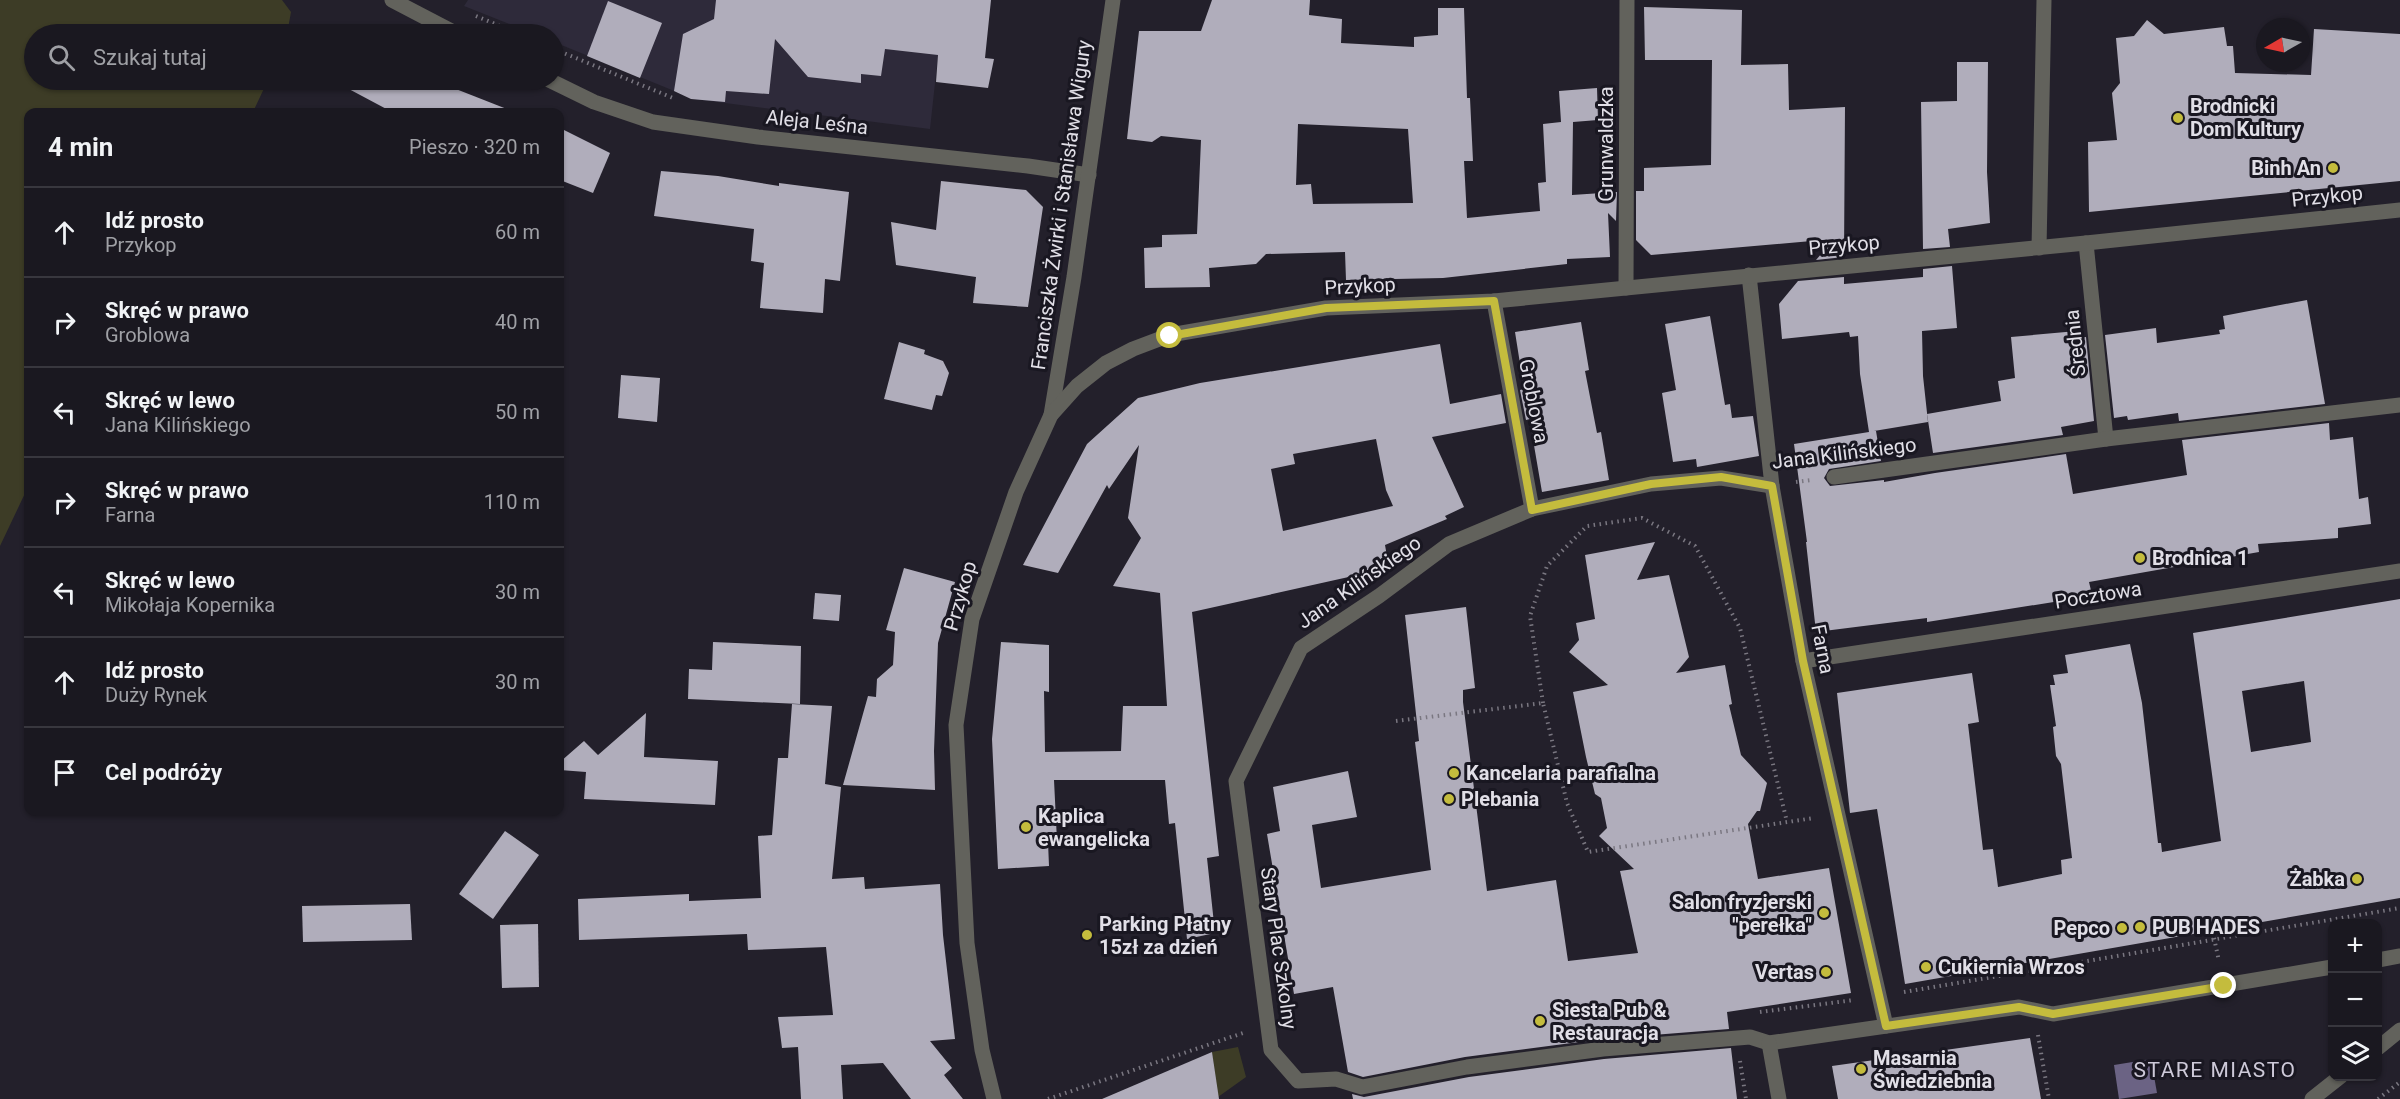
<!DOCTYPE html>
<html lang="pl">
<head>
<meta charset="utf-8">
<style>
  :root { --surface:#1a1820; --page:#232129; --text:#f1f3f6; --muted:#9fa0a5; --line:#38373e }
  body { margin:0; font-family:Roboto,sans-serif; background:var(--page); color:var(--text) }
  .controls { position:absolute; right:18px; bottom:18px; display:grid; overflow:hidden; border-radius:12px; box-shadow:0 2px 4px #0004 }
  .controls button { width:54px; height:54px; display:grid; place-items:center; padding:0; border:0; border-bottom:2px solid var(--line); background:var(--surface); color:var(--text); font:30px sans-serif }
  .compass { position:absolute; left:2256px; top:18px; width:54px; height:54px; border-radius:50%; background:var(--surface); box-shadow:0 2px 4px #0004; rotate:261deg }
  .stop { position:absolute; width:18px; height:18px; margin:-14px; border:4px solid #c4bc3d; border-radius:50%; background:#fff }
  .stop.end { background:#c4bc3d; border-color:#fff; box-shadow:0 2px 6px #0008 }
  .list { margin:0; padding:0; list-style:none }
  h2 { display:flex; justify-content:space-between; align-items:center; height:78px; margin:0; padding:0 24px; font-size:26px }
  h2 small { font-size:20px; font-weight:400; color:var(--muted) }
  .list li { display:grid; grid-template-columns:39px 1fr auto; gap:18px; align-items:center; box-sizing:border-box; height:90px; padding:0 24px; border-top:2px solid var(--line) }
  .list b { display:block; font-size:22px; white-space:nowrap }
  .list p { margin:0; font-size:20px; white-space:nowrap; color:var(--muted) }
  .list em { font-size:20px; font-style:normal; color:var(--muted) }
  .icon { flex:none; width:33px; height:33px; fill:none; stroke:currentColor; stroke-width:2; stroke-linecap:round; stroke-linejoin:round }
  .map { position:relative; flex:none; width:2400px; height:1099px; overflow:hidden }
  .search { position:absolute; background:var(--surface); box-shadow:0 2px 4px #0004; left:24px; top:24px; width:540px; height:66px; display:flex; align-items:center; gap:15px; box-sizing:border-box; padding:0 21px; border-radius:33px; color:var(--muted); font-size:22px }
  .panel { position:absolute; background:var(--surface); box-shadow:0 2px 4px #0004; left:24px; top:108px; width:540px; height:708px; border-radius:12px }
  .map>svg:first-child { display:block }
  .built { fill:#2e2a3a }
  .green { fill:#3d3c26 }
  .water { fill:#6b6384 }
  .building { fill:#b0adbb; fill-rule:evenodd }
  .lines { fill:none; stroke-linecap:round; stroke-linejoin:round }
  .path { stroke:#7a7781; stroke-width:4; stroke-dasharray:1.5 4.5; stroke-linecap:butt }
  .lane { stroke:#62625c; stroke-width:15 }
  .street { stroke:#62625c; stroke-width:15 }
  .route { stroke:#c4bc3d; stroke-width:8 }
  .poi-dot { fill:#c4bc3d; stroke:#191721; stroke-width:2 }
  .labels { text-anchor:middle; stroke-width:6; stroke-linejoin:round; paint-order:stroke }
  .poi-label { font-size:20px; font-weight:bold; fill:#e1dfe7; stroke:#191721; text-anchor:start }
  .street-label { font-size:20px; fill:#e1dfe7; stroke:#191721 }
  .neighbourhood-label { font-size:21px; letter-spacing:1.5px; fill:#cdc9d8; stroke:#191721 }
</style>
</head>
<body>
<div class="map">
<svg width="2400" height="1099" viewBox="0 0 2400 1099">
  <rect width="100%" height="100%" fill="#23202b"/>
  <path class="built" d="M468 0H944L930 129 694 99 554 42V34H535L464 6Z"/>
  <g class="green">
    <path d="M0 0H282L291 12 287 34H34V80H268L253 112H28V487L0 546Z"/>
    <path d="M1238 1047 1246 1077 1218 1097 1212 1052Z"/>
  </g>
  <path class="water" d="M2151 1059 2157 1093 2119 1099 2114 1065Z"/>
  <g class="building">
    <path d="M716 0H991L985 58 994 59 988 88 936 82 938 55 885 49 881 76 861 74V83L808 77 775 39 769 94 726 91 725 102 691 99 674 91 683 34 714 19Z"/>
    <path d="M1212 0H1310L1309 15 1342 19 1341 43 1414 47V37L1438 35V8H1464L1467 98H1470L1473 161H1464L1467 218 1540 211 1538 183 1546 182 1543 124 1561 122 1559 91 1597 88 1598 120 1573 122 1572 195 1617 192 1616 221 1608 213 1610 257 1567 259V264L1443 278 1346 280 1345 252 1266 254 1256 264 1209 268 1210 287 1145 288 1144 248 1162 247V235L1197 234 1201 140 1161 136 1152 142 1127 139 1139 31H1201ZM1298 124 1408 129 1413 203 1313 204 1311 184 1296 185Z"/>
    <path d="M608 1 662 23 640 78 587 56Z"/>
    <path d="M1644 7 1742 10 1741 65 1788 64 1789 110 1845 107 1844 257 1816 260 1834 239 1651 255 1636 240V191H1644V168L1711 165 1712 60H1645Z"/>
    <path d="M2147 20 2164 34 2224 27 2227 46H2233L2235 73 2311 75 2314 29 2400 34V181L2089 212 2088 142 2117 140 2112 93 2120 83 2116 38 2134 36Z"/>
    <path d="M1957 62H1988L1987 172 1990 223 1948 229 1950 247 1923 249 1921 102 1957 101Z"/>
    <path d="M332 80H433L512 111 392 112Z"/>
    <path d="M560 128 610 153 593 193 560 180Z"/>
    <path d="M661 171 718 176 779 186V183L849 192 840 281 825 279 823 313 760 308 764 263 751 261 754 229 654 216Z"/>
    <path d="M941 181 1026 190 1043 207 1028 307 973 303 976 277 896 265 891 222 936 230Z"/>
    <path d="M1952 266 1957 328 1922 331 1923 376 1928 422 1874 431H1876L1881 461 1829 469 1824 478 1830 486 1884 480V482L1935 473 2066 454 2073 494 2187 475 2182 440 2329 423 2330 440 2353 437 2359 499 2368 497 2371 524 2338 528V538L2258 544 2259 552 2089 582 2093 599 2061 604 2060 601 1927 622V618L1816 632 1806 542H1807L1794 444 1869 432 1860 374 1858 336 1850 337 1849 332 1782 339 1779 304 1798 281 1844 277V284L1923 277V269Z"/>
    <path d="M2307 300 2325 404 2179 421 2178 413 2128 420 2127 416 2114 418 2105 335 2156 328 2157 343 2220 334 2219 330 2225 329 2223 316Z"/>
    <path d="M1710 316 1725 405 1730 404 1732 418 1753 416 1759 456 1697 467 1696 459 1673 462 1662 393 1676 390 1665 324Z"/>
    <path d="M1581 322 1589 370 1585 371 1597 433 1601 432 1609 480 1542 492 1530 422V419L1526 420 1520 390 1524 389 1515 332Z"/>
    <path d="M2077 331 2078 338 2086 337 2094 421 2061 427 2063 435 1933 453 1927 414 2001 401 1998 381 2015 378 2011 337Z"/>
    <path d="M899 342 925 350 924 354 943 361 949 373 942 396 936 395 932 410 884 399Z"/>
    <path d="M1440 344 1450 404 1501 394 1506 423 1432 437 1464 507 1445 516 1447 519 1385 545 1389 568 1192 612 1219 856 1207 858 1215 933 1187 939 1175 823 1169 824 1165 780H1054L1057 841 1048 842 1049 866 998 869 992 739 1001 642 1049 645V692L1044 691 1045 752 1121 751 1123 706H1167L1160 593 1113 586 1141 538 1128 518 1139 445 1109 489 1107 485 1058 573 1023 565 1087 444 1138 398 1200 383ZM1376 439 1386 490 1393 506 1283 531 1271 469 1295 464 1293 454Z"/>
    <path d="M621 375 660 378 657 422 618 418Z"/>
    <path d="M1655 542 1637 580 1669 575 1689 657 1676 673 1725 665 1732 704 1729 705 1741 755 1767 783 1760 811H1757L1748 824 1758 879 1829 868 1851 993 1727 1012 1729 1029 1602 1039 1465 1057 1363 1077 1348 1072 1333 987 1294 994 1267 834 1280 831 1273 787 1348 771 1357 817 1312 825 1321 888 1431 870 1415 742 1419 741 1405 615 1466 607 1475 688 1463 690V702L1487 891 1556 880 1568 961 1638 953 1620 871 1634 869 1599 836 1607 828 1601 798 1595 794 1586 757 1573 692 1608 685 1569 652 1579 640 1576 623 1595 619 1585 555Z"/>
    <path d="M904 568 955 582 938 643 934 751 935 790 843 785 868 696 876 697 877 679 893 665 895 632 886 630Z"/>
    <path d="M815 593 841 595 839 621 813 619Z"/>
    <path d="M2400 599V898L1905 984 1877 809 1850 813 1837 693 1972 673 1979 722 1968 724 1983 850 1993 849 1998 887 2062 874 2061 860 2072 858 2061 764 2056 756 2053 727 2056 726 2050 685H2055L2053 675 2068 673 2065 655 2130 644 2142 703 2158 843H2161L2162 852 2221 841 2193 633ZM2304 681 2311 742 2251 752 2242 691Z"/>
    <path d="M713 642 801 646 800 704 688 699 689 669 712 670Z"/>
    <path d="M792 704 832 706 825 784 841 787 832 879 864 877 865 889 940 884 943 935 955 1039 930 1041 952 1068 944 1075 963 1099H911L883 1063 841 1065 843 1099H801L798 1047 782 1048 778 1017 833 1015 826 947 748 950 747 934 579 940 578 899 689 894V901L761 898 758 836 772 835 778 758H788Z"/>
    <path d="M646 713 644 757 718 761 715 805 584 799 586 772 560 770V762L584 741 598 755Z"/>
    <path d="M505 831 539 855 493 919 459 894Z"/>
    <path d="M410 904 412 940 303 942 302 906Z"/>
    <path d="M538 924 539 987 502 988 500 925Z"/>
    <path d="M2030 1038 2041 1099H1838L1832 1066Z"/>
    <path d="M1731 1048 1737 1099H1353L1352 1094 1364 1097 1469 1077 1604 1059Z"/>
    <path d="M1212 1052 1219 1099H1102Z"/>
  </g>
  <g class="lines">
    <g class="path">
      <path d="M476 16 519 34"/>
      <path d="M554 49 673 98"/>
      <path d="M1796 482 1812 480"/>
      <path d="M1543 703 1530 616 1547 566 1587 526 1642 518 1695 546 1740 628 1787 822"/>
      <path d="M1396 721 1543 703 1567 803 1588 852 1814 818"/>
      <path d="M2214 938 2219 961"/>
      <path d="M1904 992 2400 908"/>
      <path d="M1760 1012 1854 1000"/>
      <path d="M2038 1035 2049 1099"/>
      <path d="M1740 1061 1746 1099"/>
      <path d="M1048 1099 1243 1033"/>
      <path d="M2378 1099 2400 1082"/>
    </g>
    <path class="lane" d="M2039 248 2044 0"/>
    <g class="street">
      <path d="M392 0 457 34"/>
      <path d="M549 80 594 102 653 122 758 137 1028 166 1089 175"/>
      <path d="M2086 243 2106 439"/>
      <path d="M1749 275 1772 486 1803 661 1886 1026"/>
      <path d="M1626 288 1627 0"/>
      <path d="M1494 301 1532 509"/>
      <path d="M1051 415 1074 277 1113 0"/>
      <path d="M1834 477 2106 439 2400 405"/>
      <path d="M1772 486 1721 478 1651 484 1532 509 1449 544 1379 596 1301 648 1236 781 1271 1050 1298 1081 1336 1079 1362 1087 1467 1067 1603 1049 1750 1037 1769 1043 2019 1007 2053 1014 2332 967"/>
      <path d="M1803 661 2400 571"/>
      <path d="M2378 960 2400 956"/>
      <path d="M1769 1043 1779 1099"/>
      <path d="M2378 1048 2400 1030"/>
      <path d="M994 1099 982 1050 967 943 956 725 972 619 1016 492 1051 415 1077 386 1106 363 1133 349 1170 335 1326 308 1494 301 2086 243 2400 210"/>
      <path d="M2312 1099 2341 1076"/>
    </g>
  </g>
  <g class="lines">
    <path class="route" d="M1170 336 1326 308 1494 301 1532 510 1651 484 1721 477 1772 486 1803 661 1886 1026 2019 1007 2053 1014 2224 986"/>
  </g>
  <g class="poi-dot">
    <circle cx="2178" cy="118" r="6"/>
    <circle cx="2333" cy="168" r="6"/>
    <circle cx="2140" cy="558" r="6"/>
    <circle cx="1454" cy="773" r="6"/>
    <circle cx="1449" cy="799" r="6"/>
    <circle cx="1026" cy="827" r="6"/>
    <circle cx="2357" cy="879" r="6"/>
    <circle cx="1824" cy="913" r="6"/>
    <circle cx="2140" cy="927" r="6"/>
    <circle cx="2122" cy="928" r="6"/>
    <circle cx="1087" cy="935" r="6"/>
    <circle cx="1926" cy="967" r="6"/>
    <circle cx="1826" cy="972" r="6"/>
    <circle cx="1540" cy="1021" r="6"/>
    <circle cx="1861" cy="1069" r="6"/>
  </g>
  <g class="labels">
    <g class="poi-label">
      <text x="2190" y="113">Brodnicki<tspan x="2190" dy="23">Dom Kultury</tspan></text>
      <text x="2321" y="175" text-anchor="end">Binh An</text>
      <text x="2152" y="565">Brodnica 1</text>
      <text x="1466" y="780">Kancelaria parafialna</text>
      <text x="1461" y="806">Plebania</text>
      <text x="1038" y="823">Kaplica<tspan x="1038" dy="23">ewangelicka</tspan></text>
      <text x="2345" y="886" text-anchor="end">Żabka</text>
      <text x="1812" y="909" text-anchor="end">Salon fryzjerski<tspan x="1812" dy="23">"perełka"</tspan></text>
      <text x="1099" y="931">Parking Płatny<tspan x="1099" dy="23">15zł za dzień</tspan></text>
      <text x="2152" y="934">PUB HADES</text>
      <text x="2110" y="935" text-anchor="end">Pepco</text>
      <text x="1938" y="974">Cukiernia Wrzos</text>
      <text x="1814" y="979" text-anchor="end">Vertas</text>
      <text x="1552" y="1017">Siesta Pub &amp;<tspan x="1552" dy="23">Restauracja</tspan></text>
      <text x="1873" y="1065">Masarnia<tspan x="1873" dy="23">Świedziebnia</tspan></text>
    </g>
    <g class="street-label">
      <text transform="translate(817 122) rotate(6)" y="7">Aleja Leśna</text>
      <text transform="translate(1606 144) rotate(-90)" y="7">Grunwaldzka</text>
      <text transform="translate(2327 196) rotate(-6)" y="7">Przykop</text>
      <text transform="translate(1061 205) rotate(-82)" y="7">Franciszka Żwirki i Stanisława Wigury</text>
      <text transform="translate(1844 245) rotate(-5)" y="7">Przykop</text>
      <text transform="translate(1360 286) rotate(-3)" y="7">Przykop</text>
      <text transform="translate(2075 343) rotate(-96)" y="7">Średnia</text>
      <text transform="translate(1534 401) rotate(79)" y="7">Groblowa</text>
      <text transform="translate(1844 453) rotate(-7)" y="7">Jana Kilińskiego</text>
      <text transform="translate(1359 582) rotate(-35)" y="7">Jana Kilińskiego</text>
      <text transform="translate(2098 595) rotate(-9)" y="7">Pocztowa</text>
      <text transform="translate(960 596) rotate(-74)" y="7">Przykop</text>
      <text transform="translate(1823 649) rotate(79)" y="7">Farna</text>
      <text transform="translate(1279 948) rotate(82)" y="7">Stary Plac Szkolny</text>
    </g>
    <g class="neighbourhood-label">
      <text x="2215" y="1077">STARE MIASTO</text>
    </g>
  </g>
</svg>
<div class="controls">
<button>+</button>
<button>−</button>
<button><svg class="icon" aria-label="layers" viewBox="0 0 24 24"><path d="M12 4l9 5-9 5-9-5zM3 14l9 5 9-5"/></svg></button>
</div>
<svg class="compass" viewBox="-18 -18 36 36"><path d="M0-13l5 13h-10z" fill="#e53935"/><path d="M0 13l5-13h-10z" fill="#9fa0a5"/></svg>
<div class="stop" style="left:1170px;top:336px"></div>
<div class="stop end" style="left:2224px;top:986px"></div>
<div class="search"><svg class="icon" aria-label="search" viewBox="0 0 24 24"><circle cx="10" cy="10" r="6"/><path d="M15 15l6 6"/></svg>Szukaj tutaj</div>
<section class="panel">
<h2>4 min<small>Pieszo · 320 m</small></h2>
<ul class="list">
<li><svg class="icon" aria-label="ahead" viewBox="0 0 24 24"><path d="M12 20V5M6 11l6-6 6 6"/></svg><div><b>Idź prosto</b><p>Przykop</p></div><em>60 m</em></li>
<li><svg class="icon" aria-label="right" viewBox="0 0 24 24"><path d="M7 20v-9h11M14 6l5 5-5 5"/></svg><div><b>Skręć w prawo</b><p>Groblowa</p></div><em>40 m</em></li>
<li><svg class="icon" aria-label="left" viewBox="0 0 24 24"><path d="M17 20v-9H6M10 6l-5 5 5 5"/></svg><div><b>Skręć w lewo</b><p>Jana Kilińskiego</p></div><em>50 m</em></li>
<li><svg class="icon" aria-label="right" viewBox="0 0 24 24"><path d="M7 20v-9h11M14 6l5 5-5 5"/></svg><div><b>Skręć w prawo</b><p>Farna</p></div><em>110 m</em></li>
<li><svg class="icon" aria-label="left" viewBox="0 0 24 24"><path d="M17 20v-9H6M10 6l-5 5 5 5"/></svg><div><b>Skręć w lewo</b><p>Mikołaja Kopernika</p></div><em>30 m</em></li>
<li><svg class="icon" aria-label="ahead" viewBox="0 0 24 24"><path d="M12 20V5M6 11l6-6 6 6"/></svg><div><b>Idź prosto</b><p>Duży Rynek</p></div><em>30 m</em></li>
<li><svg class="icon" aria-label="arrive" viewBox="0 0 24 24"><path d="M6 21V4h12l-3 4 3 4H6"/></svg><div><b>Cel podróży</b></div></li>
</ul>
</section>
</div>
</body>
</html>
